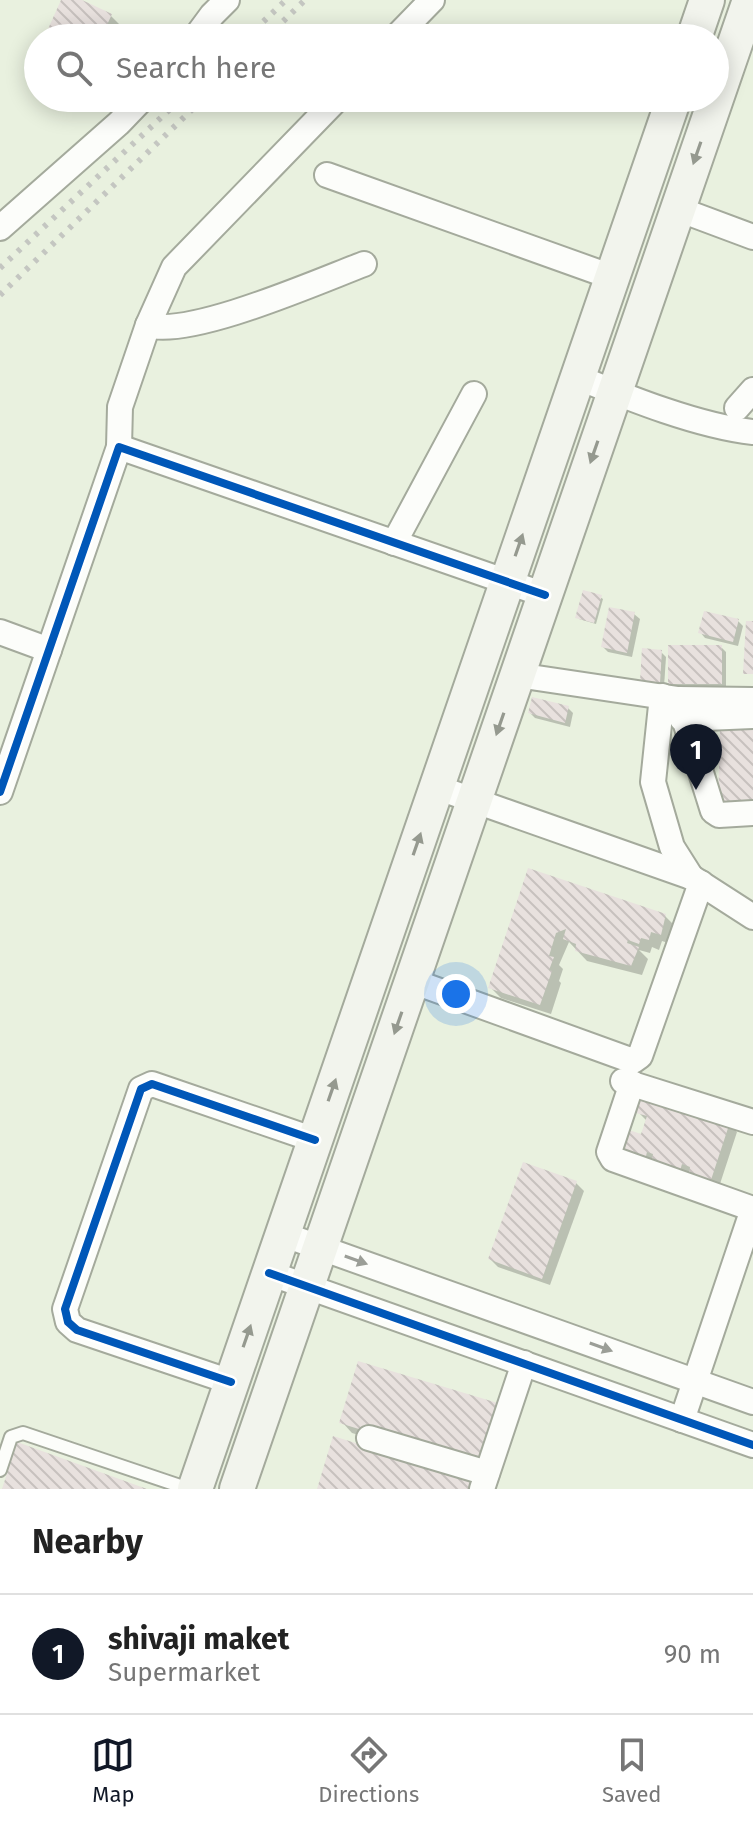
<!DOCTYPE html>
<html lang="en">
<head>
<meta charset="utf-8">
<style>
  :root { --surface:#fff; --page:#f2f2f2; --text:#222; --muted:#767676; --line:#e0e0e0; --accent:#111827 }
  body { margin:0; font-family:"Fira Sans",sans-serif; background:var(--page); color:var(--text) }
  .you { position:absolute; left:456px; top:994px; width:28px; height:28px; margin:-20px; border:6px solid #fff; border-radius:50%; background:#1a73e8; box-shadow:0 0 0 12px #1a73e833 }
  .badge { display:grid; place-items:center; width:52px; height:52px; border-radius:50%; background:var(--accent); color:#fff; font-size:26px; font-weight:700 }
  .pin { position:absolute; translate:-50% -66px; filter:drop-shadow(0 2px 4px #0008) }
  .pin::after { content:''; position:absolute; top:42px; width:28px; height:24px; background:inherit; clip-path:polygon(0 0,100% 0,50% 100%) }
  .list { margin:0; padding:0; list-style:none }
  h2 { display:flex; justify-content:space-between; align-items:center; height:104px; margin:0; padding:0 32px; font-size:34px }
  h2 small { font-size:26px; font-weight:400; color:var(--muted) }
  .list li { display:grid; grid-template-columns:52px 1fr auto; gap:24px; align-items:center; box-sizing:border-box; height:120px; padding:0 32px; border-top:2px solid var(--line) }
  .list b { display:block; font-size:30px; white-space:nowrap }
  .list p { margin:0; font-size:26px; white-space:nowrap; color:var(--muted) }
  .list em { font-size:26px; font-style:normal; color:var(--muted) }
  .icon { flex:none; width:44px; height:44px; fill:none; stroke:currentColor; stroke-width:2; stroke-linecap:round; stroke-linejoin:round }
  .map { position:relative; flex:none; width:753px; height:1489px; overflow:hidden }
  .search { position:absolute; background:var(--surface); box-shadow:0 4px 20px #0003; left:24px; right:24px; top:24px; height:88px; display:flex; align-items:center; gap:20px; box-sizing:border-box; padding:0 28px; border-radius:44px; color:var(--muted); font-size:30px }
  .sheet { height:224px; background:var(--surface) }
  nav { display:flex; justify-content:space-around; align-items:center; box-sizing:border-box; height:112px; border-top:2px solid var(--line); background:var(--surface); font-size:22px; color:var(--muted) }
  nav a { display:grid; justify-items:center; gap:4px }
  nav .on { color:var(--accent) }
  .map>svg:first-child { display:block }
  .shadow { fill:#0003 }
  .building { fill:url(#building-back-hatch) }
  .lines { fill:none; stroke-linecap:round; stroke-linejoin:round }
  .service-casing { stroke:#a4aa9c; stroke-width:16 }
  .minor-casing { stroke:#a4aa9c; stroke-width:28 }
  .secondary-casing { stroke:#a4aa9c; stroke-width:38 }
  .service { stroke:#fcfdfa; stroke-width:12 }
  .minor { stroke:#fcfdfa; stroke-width:24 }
  .secondary { stroke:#f2f4ed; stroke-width:34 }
  .rail { stroke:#c4c6c1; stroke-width:6; stroke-dasharray:4 8; stroke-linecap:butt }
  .cycleway-casing { stroke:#fff; stroke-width:13 }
  .cycleway { stroke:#0057b8; stroke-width:8 }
  .oneway { fill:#95998f }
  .oneway2 { fill:#9b9e97 }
</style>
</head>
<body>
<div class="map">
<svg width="753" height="1489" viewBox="0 0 753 1489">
  <defs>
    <pattern id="building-back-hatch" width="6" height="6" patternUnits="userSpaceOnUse" patternTransform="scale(2)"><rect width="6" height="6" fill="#e8e1de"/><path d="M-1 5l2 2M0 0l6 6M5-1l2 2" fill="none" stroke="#c7c1be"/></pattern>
  </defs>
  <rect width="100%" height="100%" fill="#e9f1df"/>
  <g class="shadow">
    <path d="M63 0H77L111 16 119 24 113 38H46Z"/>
    <path d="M600 597 603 599 596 624 579 619Z"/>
    <path d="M634 614 640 619 632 657 608 652 603 647Z"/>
    <path d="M738 621 743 626 738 646 705 638 700 632Z"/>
    <path d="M721 647 726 652V688H675L670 683Z"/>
    <path d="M661 652 666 657 664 687 647 686 642 680Z"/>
    <path d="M568 708 573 713 570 727 535 718 530 713Z"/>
    <path d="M529 870 665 916 676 927 671 944 662 941 659 950 652 947 650 953 639 950 648 959 642 975 587 961 569 942 559 965 563 969 559 981 561 983 551 1014 501 998 490 987Z"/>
    <path d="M664 1102 672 1112 699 1115 708 1124H729L737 1132 718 1190 632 1160 643 1136 646 1120 638 1112Z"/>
    <path d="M576 1183 584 1191 550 1285 498 1267 490 1259Z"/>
    <path d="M342 1422 492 1475 352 1433Z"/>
  </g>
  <g class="building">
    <path d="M61 0H82L112 14 101 38H44Z"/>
    <path d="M583 590 602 595 594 623 575 618Z"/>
    <path d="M609 607 635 612 627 653 601 647Z"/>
    <path d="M704 611 739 619 733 642 698 633Z"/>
    <path d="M746 621H753V674H743Z"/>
    <rect x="668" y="645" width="54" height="39"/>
    <path d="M642 648 662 650 660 683 640 681Z"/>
    <path d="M532 697 569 706 565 723 528 713Z"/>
    <path d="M720 723 753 724V805H718Z"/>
    <path d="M528 868 666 914 661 935 651 932 649 940 641 938 639 944 628 940 627 943 639 947 631 966 575 951 576 944 563 939 566 929 556 933 549 956 554 957 549 970 552 971 540 1005 488 988Z"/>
    <path d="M643 1093 665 1100 663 1107 677 1112 679 1106 700 1113 698 1119 707 1122 709 1116 730 1122 710 1183 688 1176 690 1167 682 1164 679 1174 650 1165 653 1154 647 1152 645 1160 622 1153 629 1130 641 1134 647 1116 636 1113Z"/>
    <path d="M523 1162 577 1181 542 1279 488 1259Z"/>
    <path d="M358 1361 501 1404 482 1466 339 1423Z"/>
    <path d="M333 1436 478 1481 475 1489H317Z"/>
    <path d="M17 1442 147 1489H2Z"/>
  </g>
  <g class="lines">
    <g class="service-casing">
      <path id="service" d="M0 1470 11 1437 23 1433 189 1489"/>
    </g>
    <g class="minor-casing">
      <g id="minor">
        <path d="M195 38 212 15 227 0"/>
        <path d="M395 38 432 0"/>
        <path d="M327 175 612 277"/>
        <path d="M678 209 753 237"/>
        <path d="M0 228 119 123 143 98"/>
        <path d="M148 325C190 338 319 281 364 264"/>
        <path d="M577 377C629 398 698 426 753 432"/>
        <path d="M737 408 753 390"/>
        <path d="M119 447 120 407 148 325 174 267 338 98"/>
        <path d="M394 543 474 394"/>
        <path d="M0 632 49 650"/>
        <path d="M517 675 678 699 753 700"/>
        <path d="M662 696 653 782 672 847 691 877"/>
        <path d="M678 699 713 811 719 815 753 813"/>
        <path d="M682 719 753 716"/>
        <path d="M436 787 691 877 753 917"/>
        <path d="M0 792 119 447 545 595"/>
        <path d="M412 981 633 1061 640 1056 701 883"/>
        <path d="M623 1081 753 1122"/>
        <path d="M632 1083 609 1152 613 1159 753 1209"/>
        <path d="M282 1234 753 1402"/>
        <path d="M269 1273 753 1445"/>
        <path d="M231 1382 77 1330 68 1322 65 1309 141 1089 152 1084 315 1140"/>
        <path d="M682 1420 753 1209"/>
        <path d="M369 1438 487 1473"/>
        <path d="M482 1489 524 1363"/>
      </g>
    </g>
    <g class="secondary-casing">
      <g id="secondary">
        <path d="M694 38 707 0"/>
        <path d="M195 1489 674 98"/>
        <path d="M237 1489 750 0"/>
      </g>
    </g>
    <use href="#service" class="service"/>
    <use href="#minor" class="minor"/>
    <use href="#secondary" class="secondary"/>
    <g class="rail">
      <path d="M246 38 286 0"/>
      <path d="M266 38 305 0"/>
      <path d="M0 268 182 98"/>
      <path d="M0 295 204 98"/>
    </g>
    <g class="cycleway-casing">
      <g id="cycleway">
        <path d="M0 792 119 447 545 595"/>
        <path d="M269 1273 753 1445"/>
        <path d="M231 1382 77 1330 68 1322 65 1309 141 1089 152 1084 315 1140"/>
      </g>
    </g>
    <use href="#cycleway" class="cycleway"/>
  </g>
  <defs><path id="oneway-solid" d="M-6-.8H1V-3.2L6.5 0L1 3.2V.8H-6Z" transform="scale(2)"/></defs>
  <g class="oneway">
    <use href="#oneway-solid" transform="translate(697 153) rotate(109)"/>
    <use href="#oneway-solid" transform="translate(594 452) rotate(109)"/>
    <use href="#oneway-solid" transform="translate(519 545) rotate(-71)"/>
    <use href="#oneway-solid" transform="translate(500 724) rotate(109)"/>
    <use href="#oneway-solid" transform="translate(417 844) rotate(-71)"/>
    <use href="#oneway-solid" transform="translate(398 1023) rotate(109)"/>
    <use href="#oneway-solid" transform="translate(332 1090) rotate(-71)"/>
    <use href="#oneway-solid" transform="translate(247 1336) rotate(-71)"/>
  </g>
  <g class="oneway2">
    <use href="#oneway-solid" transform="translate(356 1260) rotate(20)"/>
    <use href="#oneway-solid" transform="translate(601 1347) rotate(20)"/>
  </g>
</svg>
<div class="you"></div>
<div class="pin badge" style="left:696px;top:790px">1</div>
<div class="search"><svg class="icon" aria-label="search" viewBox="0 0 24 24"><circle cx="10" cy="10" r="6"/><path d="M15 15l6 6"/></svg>Search here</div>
</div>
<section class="sheet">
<h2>Nearby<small></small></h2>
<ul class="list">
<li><span class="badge">1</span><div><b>shivaji maket</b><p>Supermarket</p></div><em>90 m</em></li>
</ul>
</section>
<nav>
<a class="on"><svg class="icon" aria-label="map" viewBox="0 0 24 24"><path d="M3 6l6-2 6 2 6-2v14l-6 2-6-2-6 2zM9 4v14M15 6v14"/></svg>Map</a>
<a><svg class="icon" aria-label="directions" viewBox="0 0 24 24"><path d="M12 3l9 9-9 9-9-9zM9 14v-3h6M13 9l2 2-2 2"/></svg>Directions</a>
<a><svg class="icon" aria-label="saved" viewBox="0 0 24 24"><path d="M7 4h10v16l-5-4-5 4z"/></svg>Saved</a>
</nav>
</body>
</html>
